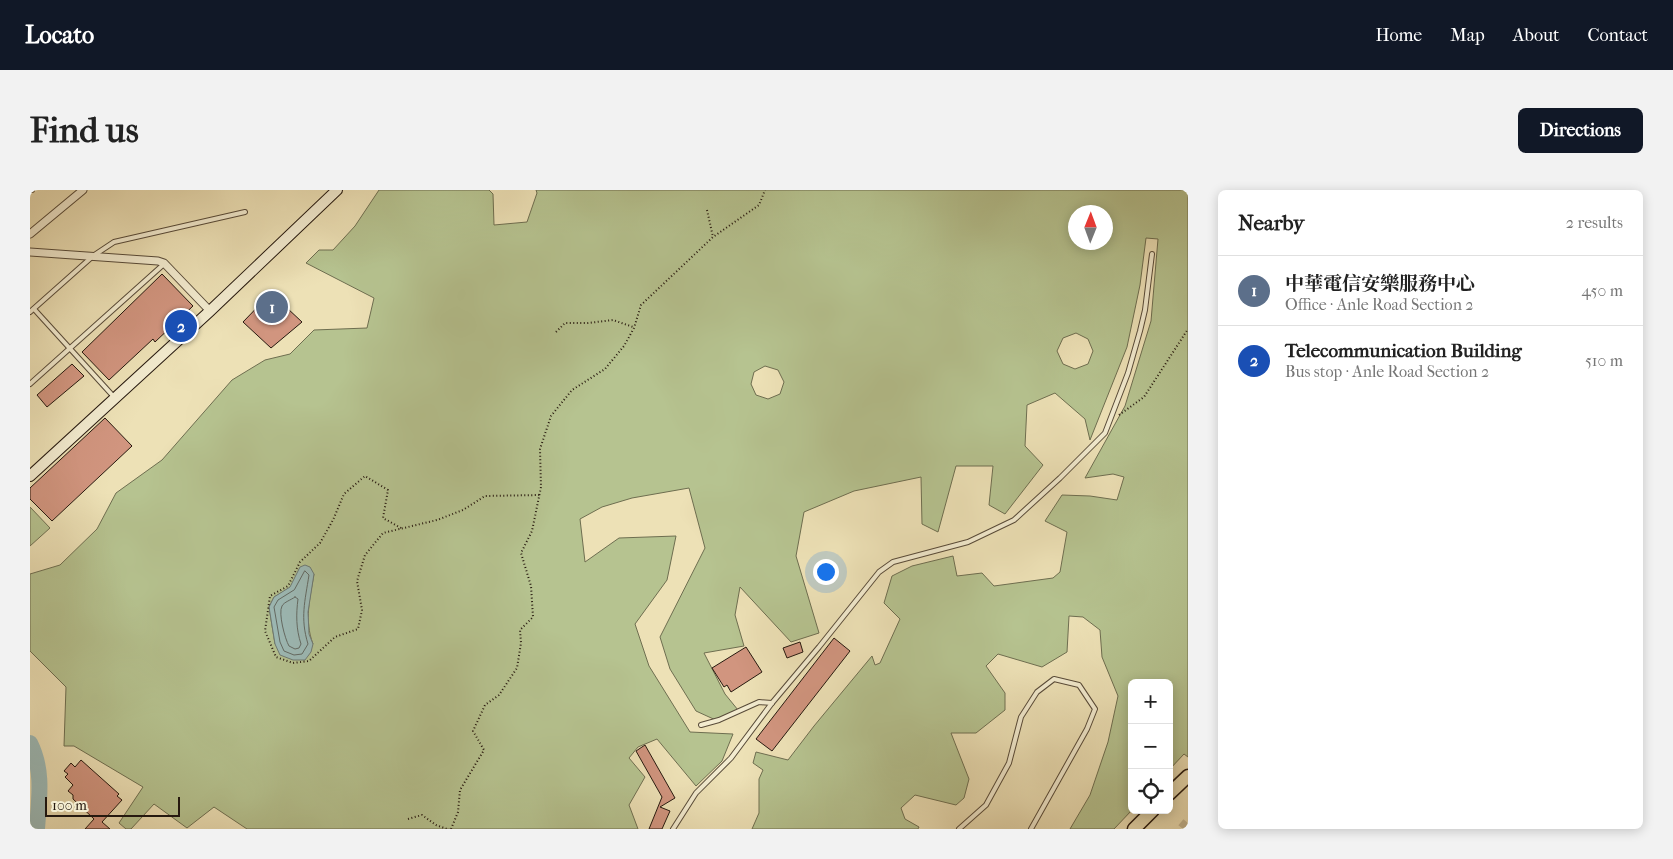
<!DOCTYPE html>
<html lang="en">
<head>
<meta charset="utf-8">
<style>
  :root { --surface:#fff; --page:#f2f2f2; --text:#222; --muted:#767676; --line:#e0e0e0; --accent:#111827 }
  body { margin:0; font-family:"IM FELL French Canon","Noto Serif TC",serif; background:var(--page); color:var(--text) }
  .controls { position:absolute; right:15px; bottom:15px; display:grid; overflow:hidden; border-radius:8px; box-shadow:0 2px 12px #0003 }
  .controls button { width:45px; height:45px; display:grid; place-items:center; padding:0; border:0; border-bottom:1px solid var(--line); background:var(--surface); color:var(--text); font:25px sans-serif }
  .compass { position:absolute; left:1038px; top:15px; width:45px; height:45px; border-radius:50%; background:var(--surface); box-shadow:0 2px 12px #0003; rotate:1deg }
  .scale { position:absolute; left:15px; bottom:12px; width:135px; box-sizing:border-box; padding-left:5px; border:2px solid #26190f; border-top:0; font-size:14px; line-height:18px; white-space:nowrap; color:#26190f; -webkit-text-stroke:4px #f3ecd0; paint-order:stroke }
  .you { position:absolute; left:795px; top:381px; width:18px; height:18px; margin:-12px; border:4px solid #fff; border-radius:50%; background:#1a73e8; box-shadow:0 0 0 8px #1a73e833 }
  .badge { display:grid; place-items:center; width:32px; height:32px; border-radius:50%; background:var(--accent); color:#fff; font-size:16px; font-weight:700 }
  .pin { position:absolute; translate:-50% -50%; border:2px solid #fff; box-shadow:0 1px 5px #0006 }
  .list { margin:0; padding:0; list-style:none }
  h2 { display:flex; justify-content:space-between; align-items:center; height:65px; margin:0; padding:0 20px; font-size:21px }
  h2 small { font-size:16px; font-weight:400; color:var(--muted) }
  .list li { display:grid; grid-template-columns:32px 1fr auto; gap:15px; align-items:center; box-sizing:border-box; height:70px; padding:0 20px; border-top:1px solid var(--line) }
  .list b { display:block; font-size:19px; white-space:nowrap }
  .list p { margin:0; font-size:16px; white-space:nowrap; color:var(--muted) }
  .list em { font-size:16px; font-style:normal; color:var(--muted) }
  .icon { flex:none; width:28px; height:28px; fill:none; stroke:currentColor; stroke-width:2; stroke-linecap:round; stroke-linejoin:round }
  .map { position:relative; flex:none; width:1158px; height:639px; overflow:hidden; border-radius:8px }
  header { display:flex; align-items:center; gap:30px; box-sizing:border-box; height:70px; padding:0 25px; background:var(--accent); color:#fff }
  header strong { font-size:24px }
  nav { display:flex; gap:28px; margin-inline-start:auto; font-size:18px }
  .intro { display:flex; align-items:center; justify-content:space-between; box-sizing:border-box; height:120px; padding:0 30px }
  h1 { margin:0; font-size:35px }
  .button { padding:12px 22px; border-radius:8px; background:var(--accent); color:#fff; font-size:18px; font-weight:700 }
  main { display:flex; gap:30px; padding:0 30px }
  aside { flex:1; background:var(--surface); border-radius:8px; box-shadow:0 2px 12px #0003 }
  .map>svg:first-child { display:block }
  .green { fill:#b6c390; stroke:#6e6e50; fill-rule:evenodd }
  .water { fill:#9dbbb8; stroke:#6d7a74 }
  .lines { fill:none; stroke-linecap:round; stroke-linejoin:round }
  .shore { stroke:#626a64; stroke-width:1 }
  .river { stroke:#9dbbb8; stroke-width:16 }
  .building { fill:#d1957f; stroke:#26190f }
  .highway-tunnel { stroke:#c5b995; stroke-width:12; stroke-dasharray:12 6; stroke-linecap:butt }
  .lane-casing { stroke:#584b39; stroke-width:6 }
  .street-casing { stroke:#584b39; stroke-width:9 }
  .secondary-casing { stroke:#26190f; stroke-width:12 }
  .highway-casing { stroke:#26190f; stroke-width:15 }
  .path { stroke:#26190f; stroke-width:2; stroke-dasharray:1 2.5; stroke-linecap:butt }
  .lane { stroke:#f3ecd0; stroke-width:4 }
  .street { stroke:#f3ecd0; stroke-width:7 }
  .secondary { stroke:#f3ecd0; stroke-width:10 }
  .highway { stroke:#ede1b6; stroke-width:12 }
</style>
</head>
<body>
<header>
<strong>Locato</strong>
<nav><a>Home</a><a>Map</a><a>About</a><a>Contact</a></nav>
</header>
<div class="intro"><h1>Find us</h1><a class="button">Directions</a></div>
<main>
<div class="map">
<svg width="1158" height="639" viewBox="0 0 1158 639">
  <rect width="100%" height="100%" fill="#ede1b6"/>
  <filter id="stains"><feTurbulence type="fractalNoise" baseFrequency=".004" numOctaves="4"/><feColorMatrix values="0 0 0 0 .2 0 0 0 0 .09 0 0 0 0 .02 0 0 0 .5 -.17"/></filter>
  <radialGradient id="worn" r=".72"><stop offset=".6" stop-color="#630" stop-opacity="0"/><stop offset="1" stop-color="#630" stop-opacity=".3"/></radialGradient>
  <g class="green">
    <path d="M349 0H459L463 4 464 35 497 32 507 3 506 0H1158V567L1154 564 1139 580V493H1102V620L1084 639H1040L1060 605 1078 552 1088 506 1072 467 1070 440 1053 427 1039 426 1037 462 1012 477 968 464 956 476 975 503V520L946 543H921L939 589 934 608 926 615 885 605 871 618 875 629 889 637 888 639H722L729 623V589L733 580 723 573 726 562 758 570 784 536 842 466 845 475 850 473 870 429 854 413 862 386 882 376 923 366 927 386 952 383 964 396 1023 388 1030 382 1037 342 1015 331 1032 305 1060 306 1087 310 1094 287 1083 284 1055 288 1095 216 1121 131 1128 49 1116 48 1110 95 1097 157 1060 250 1055 229 1025 203 997 215 995 256 1013 275 975 324 959 315 963 276H926L908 342 892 334 891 287 824 301 774 322 766 366 789 443 761 452 710 397 705 425 714 456 674 463 695 504 708 520 690 532 666 521 640 479 630 447 675 358 659 298 602 308 572 317 550 329 555 372 589 348 646 346 637 390 605 434 619 476 660 542 703 544 692 571 666 596 627 549 608 557 599 568 615 587 599 615 608 639H217L184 617 157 638 124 614 101 639H96L89 633 113 597 44 556H34L36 497 0 461V384L30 375 67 339 86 303 132 270 202 190 235 170 260 164 284 140 337 138 344 108 276 73 289 60H303L325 36ZM1046 22H1076V52H1046ZM1046 143 1058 149 1063 161 1058 174 1045 179 1033 174 1027 161 1033 148ZM735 176 748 180 754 192 750 204 738 209 726 205 721 194 724 182ZM284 384C280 408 274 430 283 454H245L239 417 244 407Z"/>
    <path d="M0 317 20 338 0 356Z"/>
  </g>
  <path class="water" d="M275 375 280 377 284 384 278 422 279 444 283 454 281 462 275 470H263L250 465 245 454 239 417 244 407 260 397 270 377Z"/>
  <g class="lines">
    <g class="shore">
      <path d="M275 381 279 385C275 411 270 428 278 454L272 464 264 465 254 461 250 452 244 417 248 410 264 400Z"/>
      <path d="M265 407 268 409C266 424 266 439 271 454L269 458 265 459 259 456C255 449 248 423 252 416 254 412 261 410 265 407Z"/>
    </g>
    <path class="river" d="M0 553C14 581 9 609 7 639"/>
  </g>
  <g class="building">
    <path d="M132 84 163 116 125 152 123 149 79 190 52 162Z"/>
    <path d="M241 103 272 132 241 158 213 132Z"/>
    <path d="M42 174 54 186 17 217 7 205Z"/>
    <path d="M75 228 102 256 22 331 0 309V298Z"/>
    <path d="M804 448 820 461 742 561 726 549Z"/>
    <path d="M770 452 773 462 757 468 753 458Z"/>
    <path d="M716 457 732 482 701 502 697 495 694 497 682 478Z"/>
    <path d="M615 555 645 608 630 617 640 621 632 639H619L632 607 606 561Z"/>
    <path d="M51 570 89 604 87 606 92 610 72 632 80 639H55L64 629 43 609V605L38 601 43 595 35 587 38 584 34 581 41 573 45 577Z"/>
  </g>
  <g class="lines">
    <path class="highway-tunnel" d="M1153 639 1158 633"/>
    <g class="lane-casing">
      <g id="lane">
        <path d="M0 0H2"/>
        <path d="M4 119 84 207"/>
        <path d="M0 122 63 66 84 52 215 22"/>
        <path d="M0 194 134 74"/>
        <path d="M671 535 689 530 729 512 742 513"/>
        <path d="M643 639 666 603 701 568 742 513 789 457 849 382 863 372 938 352 984 330 1030 288 1075 243 1098 183 1110 141 1115 120 1122 64"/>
        <path d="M929 639 956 615 979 573 991 527 1007 502 1024 489 1049 495 1065 519 1057 539 1001 639"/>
      </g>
    </g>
    <g class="street-casing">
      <g id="street">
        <path d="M0 44 53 0"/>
        <path d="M0 62 128 71 134 73 180 121"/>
      </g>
    </g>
    <g class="secondary-casing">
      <path id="secondary" d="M0 286 180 121 307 0"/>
    </g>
    <g class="highway-casing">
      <g id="highway">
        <path d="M1139 604 1158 586"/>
        <path d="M1104 639 1123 620"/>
      </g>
    </g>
    <g class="path">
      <path d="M677 20 683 47"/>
      <path d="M526 142 535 133H558L583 130 603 137"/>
      <path d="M1089 225 1114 207 1158 139"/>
      <path d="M371 338 353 328 358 300 335 286 314 304 303 330 290 353 270 372 258 396 240 406 235 441 246 467 263 473 279 471 305 447 328 439 332 420 327 391 335 365 353 343 407 330 433 320 455 306 510 305"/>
      <path d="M378 629 392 625 406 635 417 639"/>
      <path d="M421 639 428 622 430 600 454 560 443 541 455 515 469 505 487 478 491 453 490 440 503 427 501 396 491 363 502 341 511 297 510 259 521 226 542 200 575 179 594 156 604 138 611 115 683 47 729 15 735 0"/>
    </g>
    <use href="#lane" class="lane"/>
    <use href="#street" class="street"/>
    <use href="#secondary" class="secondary"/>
    <use href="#highway" class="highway"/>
  </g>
  <rect width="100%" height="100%" filter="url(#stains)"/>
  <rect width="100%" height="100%" fill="url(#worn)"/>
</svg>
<div class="controls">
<button>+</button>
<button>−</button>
<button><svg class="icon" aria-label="locate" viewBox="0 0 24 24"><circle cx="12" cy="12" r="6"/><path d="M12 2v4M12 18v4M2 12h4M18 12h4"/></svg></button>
</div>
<svg class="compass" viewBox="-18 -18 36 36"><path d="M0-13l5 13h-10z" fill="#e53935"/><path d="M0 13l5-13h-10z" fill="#767676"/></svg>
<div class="scale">100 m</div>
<div class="you"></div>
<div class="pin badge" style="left:242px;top:117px;background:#5c6f8a">1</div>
<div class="pin badge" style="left:151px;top:136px;background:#1a4fb4">2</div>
</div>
<aside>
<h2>Nearby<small>2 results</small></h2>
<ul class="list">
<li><span class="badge" style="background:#5c6f8a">1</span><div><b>中華電信安樂服務中心</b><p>Office · Anle Road Section 2</p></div><em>450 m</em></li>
<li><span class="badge" style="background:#1a4fb4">2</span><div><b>Telecommunication Building</b><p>Bus stop · Anle Road Section 2</p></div><em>510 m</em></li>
</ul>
</aside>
</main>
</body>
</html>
